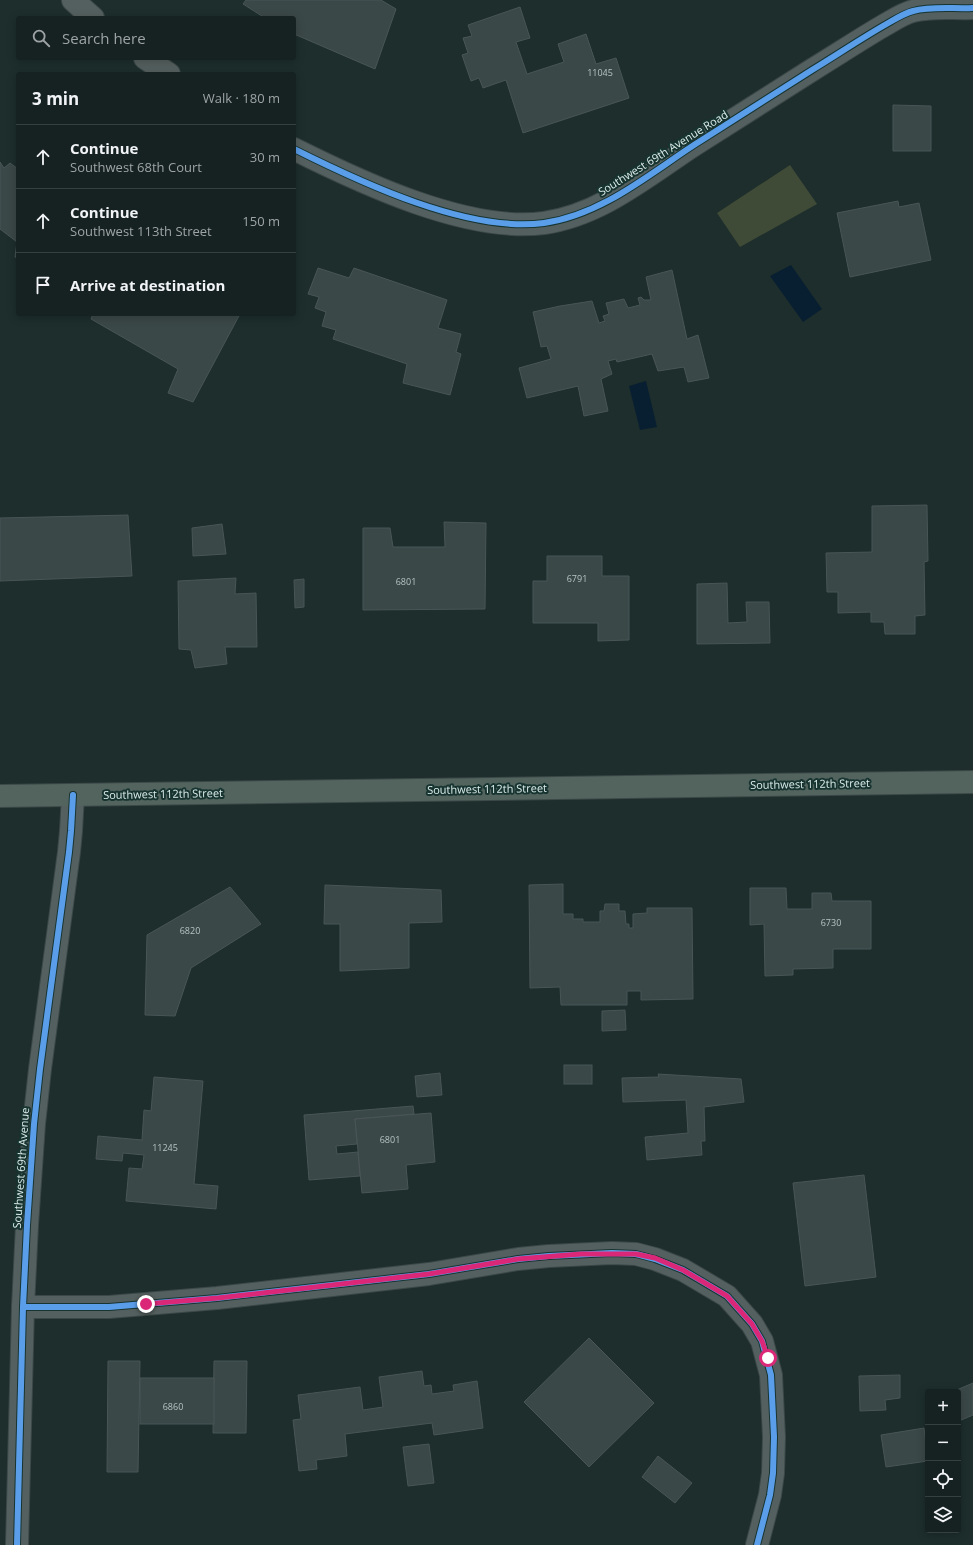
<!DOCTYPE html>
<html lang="en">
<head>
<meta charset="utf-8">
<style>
  :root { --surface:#162221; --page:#1f2a2a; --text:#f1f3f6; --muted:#9ea4a5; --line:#353f3f }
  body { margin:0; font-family:"Open Sans",sans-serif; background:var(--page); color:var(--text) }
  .controls { position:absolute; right:12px; bottom:12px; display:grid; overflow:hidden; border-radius:4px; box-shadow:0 2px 10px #0003 }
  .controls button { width:36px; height:36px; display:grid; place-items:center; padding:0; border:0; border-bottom:1px solid var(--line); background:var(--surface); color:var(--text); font:20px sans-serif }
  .stop { position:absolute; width:12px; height:12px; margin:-9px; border:3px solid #db2777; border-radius:50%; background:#fff }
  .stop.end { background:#db2777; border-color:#fff; box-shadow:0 1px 4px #0008 }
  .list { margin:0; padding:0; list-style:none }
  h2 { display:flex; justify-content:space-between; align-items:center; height:52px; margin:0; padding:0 16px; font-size:17px }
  h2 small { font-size:13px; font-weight:400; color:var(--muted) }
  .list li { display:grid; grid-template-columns:26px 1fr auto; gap:12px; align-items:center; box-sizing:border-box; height:64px; padding:0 16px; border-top:1px solid var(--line) }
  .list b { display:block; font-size:15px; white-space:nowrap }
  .list p { margin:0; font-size:13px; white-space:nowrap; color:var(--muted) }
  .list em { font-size:13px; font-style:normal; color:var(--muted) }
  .icon { flex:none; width:22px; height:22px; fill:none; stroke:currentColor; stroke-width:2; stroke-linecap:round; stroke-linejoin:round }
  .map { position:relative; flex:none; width:973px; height:1545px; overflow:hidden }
  .search { position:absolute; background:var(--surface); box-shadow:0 2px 10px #0003; left:16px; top:16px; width:280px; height:44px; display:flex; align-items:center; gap:10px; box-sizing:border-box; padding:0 14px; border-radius:4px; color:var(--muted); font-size:15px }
  .panel { position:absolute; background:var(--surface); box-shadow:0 2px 10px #0003; left:16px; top:72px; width:280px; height:244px; border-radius:4px }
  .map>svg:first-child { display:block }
  .green { fill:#404b37 }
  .water { fill:#081f31 }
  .building { fill:#3b4848; stroke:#495556 }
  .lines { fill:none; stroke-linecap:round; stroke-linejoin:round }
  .minor-casing { stroke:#3b4847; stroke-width:24 }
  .major-casing { stroke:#3b4847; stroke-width:24 }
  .minor { stroke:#54605f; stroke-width:22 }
  .major { stroke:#53645e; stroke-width:22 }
  .cycleway-casing { stroke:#173431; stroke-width:8 }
  .cycleway { stroke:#5a9eea; stroke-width:6 }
  .route { stroke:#db2777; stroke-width:5 }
  .labels { text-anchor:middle; stroke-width:4; stroke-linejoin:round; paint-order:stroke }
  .number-label { font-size:9px; fill:#b4c4c2 }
  .street-label { font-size:11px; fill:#ddedeb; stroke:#173431 }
</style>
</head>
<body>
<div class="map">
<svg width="973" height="1545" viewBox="0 0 973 1545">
  <rect width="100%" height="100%" fill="#1d2e2c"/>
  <path class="green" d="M790 165 817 204 740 247 717 213Z"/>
  <g class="water">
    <path d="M791 265 822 309 803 322 770 276Z"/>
    <path d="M646 381 657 427 640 430 629 386Z"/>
  </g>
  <g class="building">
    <path d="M246 0H381L396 9 375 69 294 34V18H265L243 4Z"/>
    <path d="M520 7 530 38 516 42 527 74 564 62 558 44 586 34 596 64 616 58 629 98 523 133 506 80 483 88 479 78 471 81 462 55 468 53 463 38 472 36 468 25Z"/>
    <path d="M893 105 931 106V151H893Z"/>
    <path d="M0 162 4 168 10 163 18 169V258L15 257 17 242 0 229Z"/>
    <path d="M898 201 899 207 919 203 931 260 850 277 837 213Z"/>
    <path d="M318 268 349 278 354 268 447 300 438 328 461 334 456 352 461 354 450 395 403 383 407 364 333 339 336 330 322 326 326 312 315 308 319 297 308 294Z"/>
    <path d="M672 270 687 339 698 335 709 378 688 382 684 367 658 371 652 354 617 362 616 359 608 361 612 374 601 379 608 411 584 416 578 386 527 398 519 368 551 359 547 346 541 347 533 312 560 306 592 301 599 323 605 321 603 316 609 314 606 303 624 299 628 308 640 305 638 298 641 297 644 300H651L646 277Z"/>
    <path d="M93 314H240L193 402 168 393 178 369 91 319Z"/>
    <path d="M927 505 928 561 924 562 925 615 915 616V634H885L884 622H871V612L838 613V592H827L826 553 872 552V506Z"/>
    <path d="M128 515 132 576 0 581V518Z"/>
    <path d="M444 522 486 523 485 609 363 610V528H390L393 547H445Z"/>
    <path d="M222 524 226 554 193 556 192 528Z"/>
    <path d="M547 556H602V576H629V640L598 641V623H533V581H547Z"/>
    <path d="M236 578 235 594 256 593 257 647H225L227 664 195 668 191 650 179 649 178 581Z"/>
    <path d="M304 579V607L295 608 294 580Z"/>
    <path d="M727 583 728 623 747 622 746 602H769L770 643 697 644V584Z"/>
    <path d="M563 884V914H573V919H583V922H600V911H604L605 904H619V911H625L626 924H629V928H633V914L647 913V908H692L693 999 641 1000V991H627V1005H561L560 987 530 988 529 885Z"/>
    <path d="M325 885 441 890 442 922 409 923V968L340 971V924H324Z"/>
    <path d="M230 887 261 924 191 968 175 1016 145 1015 147 935Z"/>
    <path d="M750 888H786L787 909H812V893H831L832 901H871V949H833V968L793 969V975L765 976 764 924 750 925Z"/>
    <path d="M625 1010 626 1030 602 1031V1011Z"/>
    <rect x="564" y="1065" width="28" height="19"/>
    <path d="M440 1073 442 1095 417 1097 415 1076Z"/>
    <path d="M658 1074 741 1079 744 1102 704 1107 705 1141H701L702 1155 647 1160 645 1137 688 1133 686 1100 623 1102 622 1078 659 1077Z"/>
    <path d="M154 1077 203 1081 194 1184 218 1186 216 1209 126 1201 129 1168 142 1169 144 1155 123 1153 122 1161 96 1159 98 1136 142 1140 144 1110 151 1111Z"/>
    <path d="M413 1106 414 1114 355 1119 357 1144 336 1146 337 1154 358 1152 360 1176 309 1180 304 1115Z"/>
    <path d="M431 1113 435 1162 406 1165 408 1189 362 1193 355 1119Z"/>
    <path d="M864 1175 876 1277 805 1286 793 1183Z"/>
    <path d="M589 1338 654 1403 589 1467 524 1402Z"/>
    <path d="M108 1361H140L138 1472H107Z"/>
    <path d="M214 1361H247L246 1433H213Z"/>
    <path d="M422 1371 424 1386 431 1385 432 1394 454 1391 453 1385 477 1381 483 1428 434 1435 432 1423 345 1434 347 1456 316 1460 317 1469 299 1471 293 1420 301 1419 298 1395 360 1387 363 1410 383 1407 379 1377Z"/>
    <path d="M900 1375V1398L885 1400 886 1410 860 1411 859 1376Z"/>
    <rect x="140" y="1378" width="74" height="46"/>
    <path d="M973 1383V1415L959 1421 958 1392H952Z"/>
    <path d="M924 1428 928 1461 886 1467 881 1435Z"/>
    <path d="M429 1444 434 1483 408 1486 403 1447Z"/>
    <path d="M658 1456 692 1483 675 1503 642 1477Z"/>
  </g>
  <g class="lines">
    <g class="minor-casing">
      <g id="minor">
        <path d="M73 0 93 18"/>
        <path d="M145 58 169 74"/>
        <path d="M294 149C362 183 468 233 544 223 601 215 648 175 694 145 733 120 773 95 812 70 835 56 859 40 883 26 892 21 902 14 913 11 932 6 953 9 973 8"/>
        <path d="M23 1307H109L217 1298 429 1274 518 1259 549 1256 612 1253 636 1254 655 1259 683 1270 727 1296 752 1324 762 1341 771 1375 774 1437 773 1473 770 1495 757 1545"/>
        <path d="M17 1545 23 1307 27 1225 34 1124 40 1069 69 852 71 831 73 795"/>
      </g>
    </g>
    <g class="major-casing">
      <path id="major" d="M0 796 973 782"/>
    </g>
    <use href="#minor" class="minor"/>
    <use href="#major" class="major"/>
    <g class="cycleway-casing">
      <g id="cycleway">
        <path d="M294 149C362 183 468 233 544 223 601 215 648 175 694 145 733 120 773 95 812 70 835 56 859 40 883 26 892 21 902 14 913 11 932 6 953 9 973 8"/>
        <path d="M23 1307H109L217 1298 429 1274 518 1259 549 1256 612 1253 636 1254 655 1259 683 1270 727 1296 752 1324 762 1341 771 1375 774 1437 773 1473 770 1495 757 1545"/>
        <path d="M17 1545 23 1307 27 1225 34 1124 40 1069 69 852 71 831 73 795"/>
      </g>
    </g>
    <use href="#cycleway" class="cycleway"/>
  </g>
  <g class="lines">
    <path class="route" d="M146 1304 218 1298 429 1274 518 1259 581 1254H636L655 1258 683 1270 727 1296 752 1324 762 1341 768 1358"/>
  </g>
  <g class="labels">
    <g class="number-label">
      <text x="600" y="76">11045</text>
      <text x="577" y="582">6791</text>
      <text x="406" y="585">6801</text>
      <text x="831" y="926">6730</text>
      <text x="190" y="934">6820</text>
      <text x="390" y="1143">6801</text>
      <text x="165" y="1151">11245</text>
      <text x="173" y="1410">6860</text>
    </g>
    <g class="street-label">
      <text transform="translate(663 153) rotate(-32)" y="4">Southwest 69th Avenue Road</text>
      <text transform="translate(810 784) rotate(-1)" y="4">Southwest 112th Street</text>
      <text transform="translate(487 789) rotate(-1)" y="4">Southwest 112th Street</text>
      <text transform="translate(163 794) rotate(-1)" y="4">Southwest 112th Street</text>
      <text transform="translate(21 1168) rotate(-86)" y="4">Southwest 69th Avenue</text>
    </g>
  </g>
</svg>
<div class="controls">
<button>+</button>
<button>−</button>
<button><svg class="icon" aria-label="locate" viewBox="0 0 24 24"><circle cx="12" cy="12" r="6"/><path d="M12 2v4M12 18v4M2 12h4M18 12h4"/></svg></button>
<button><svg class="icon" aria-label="layers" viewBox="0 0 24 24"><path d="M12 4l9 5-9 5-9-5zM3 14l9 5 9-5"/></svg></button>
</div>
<div class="stop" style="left:768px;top:1358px"></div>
<div class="stop end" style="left:146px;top:1304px"></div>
<div class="search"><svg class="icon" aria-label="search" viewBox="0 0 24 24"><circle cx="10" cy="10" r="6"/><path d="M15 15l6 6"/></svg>Search here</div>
<section class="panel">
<h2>3 min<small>Walk · 180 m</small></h2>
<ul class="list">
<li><svg class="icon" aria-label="ahead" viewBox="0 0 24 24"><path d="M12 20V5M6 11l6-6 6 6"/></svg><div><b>Continue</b><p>Southwest 68th Court</p></div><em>30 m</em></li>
<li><svg class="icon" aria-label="ahead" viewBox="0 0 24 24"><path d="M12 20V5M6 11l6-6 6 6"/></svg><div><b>Continue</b><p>Southwest 113th Street</p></div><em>150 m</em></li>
<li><svg class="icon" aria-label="arrive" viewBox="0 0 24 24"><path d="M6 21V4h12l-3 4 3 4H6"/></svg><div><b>Arrive at destination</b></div></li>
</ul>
</section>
</div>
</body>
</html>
